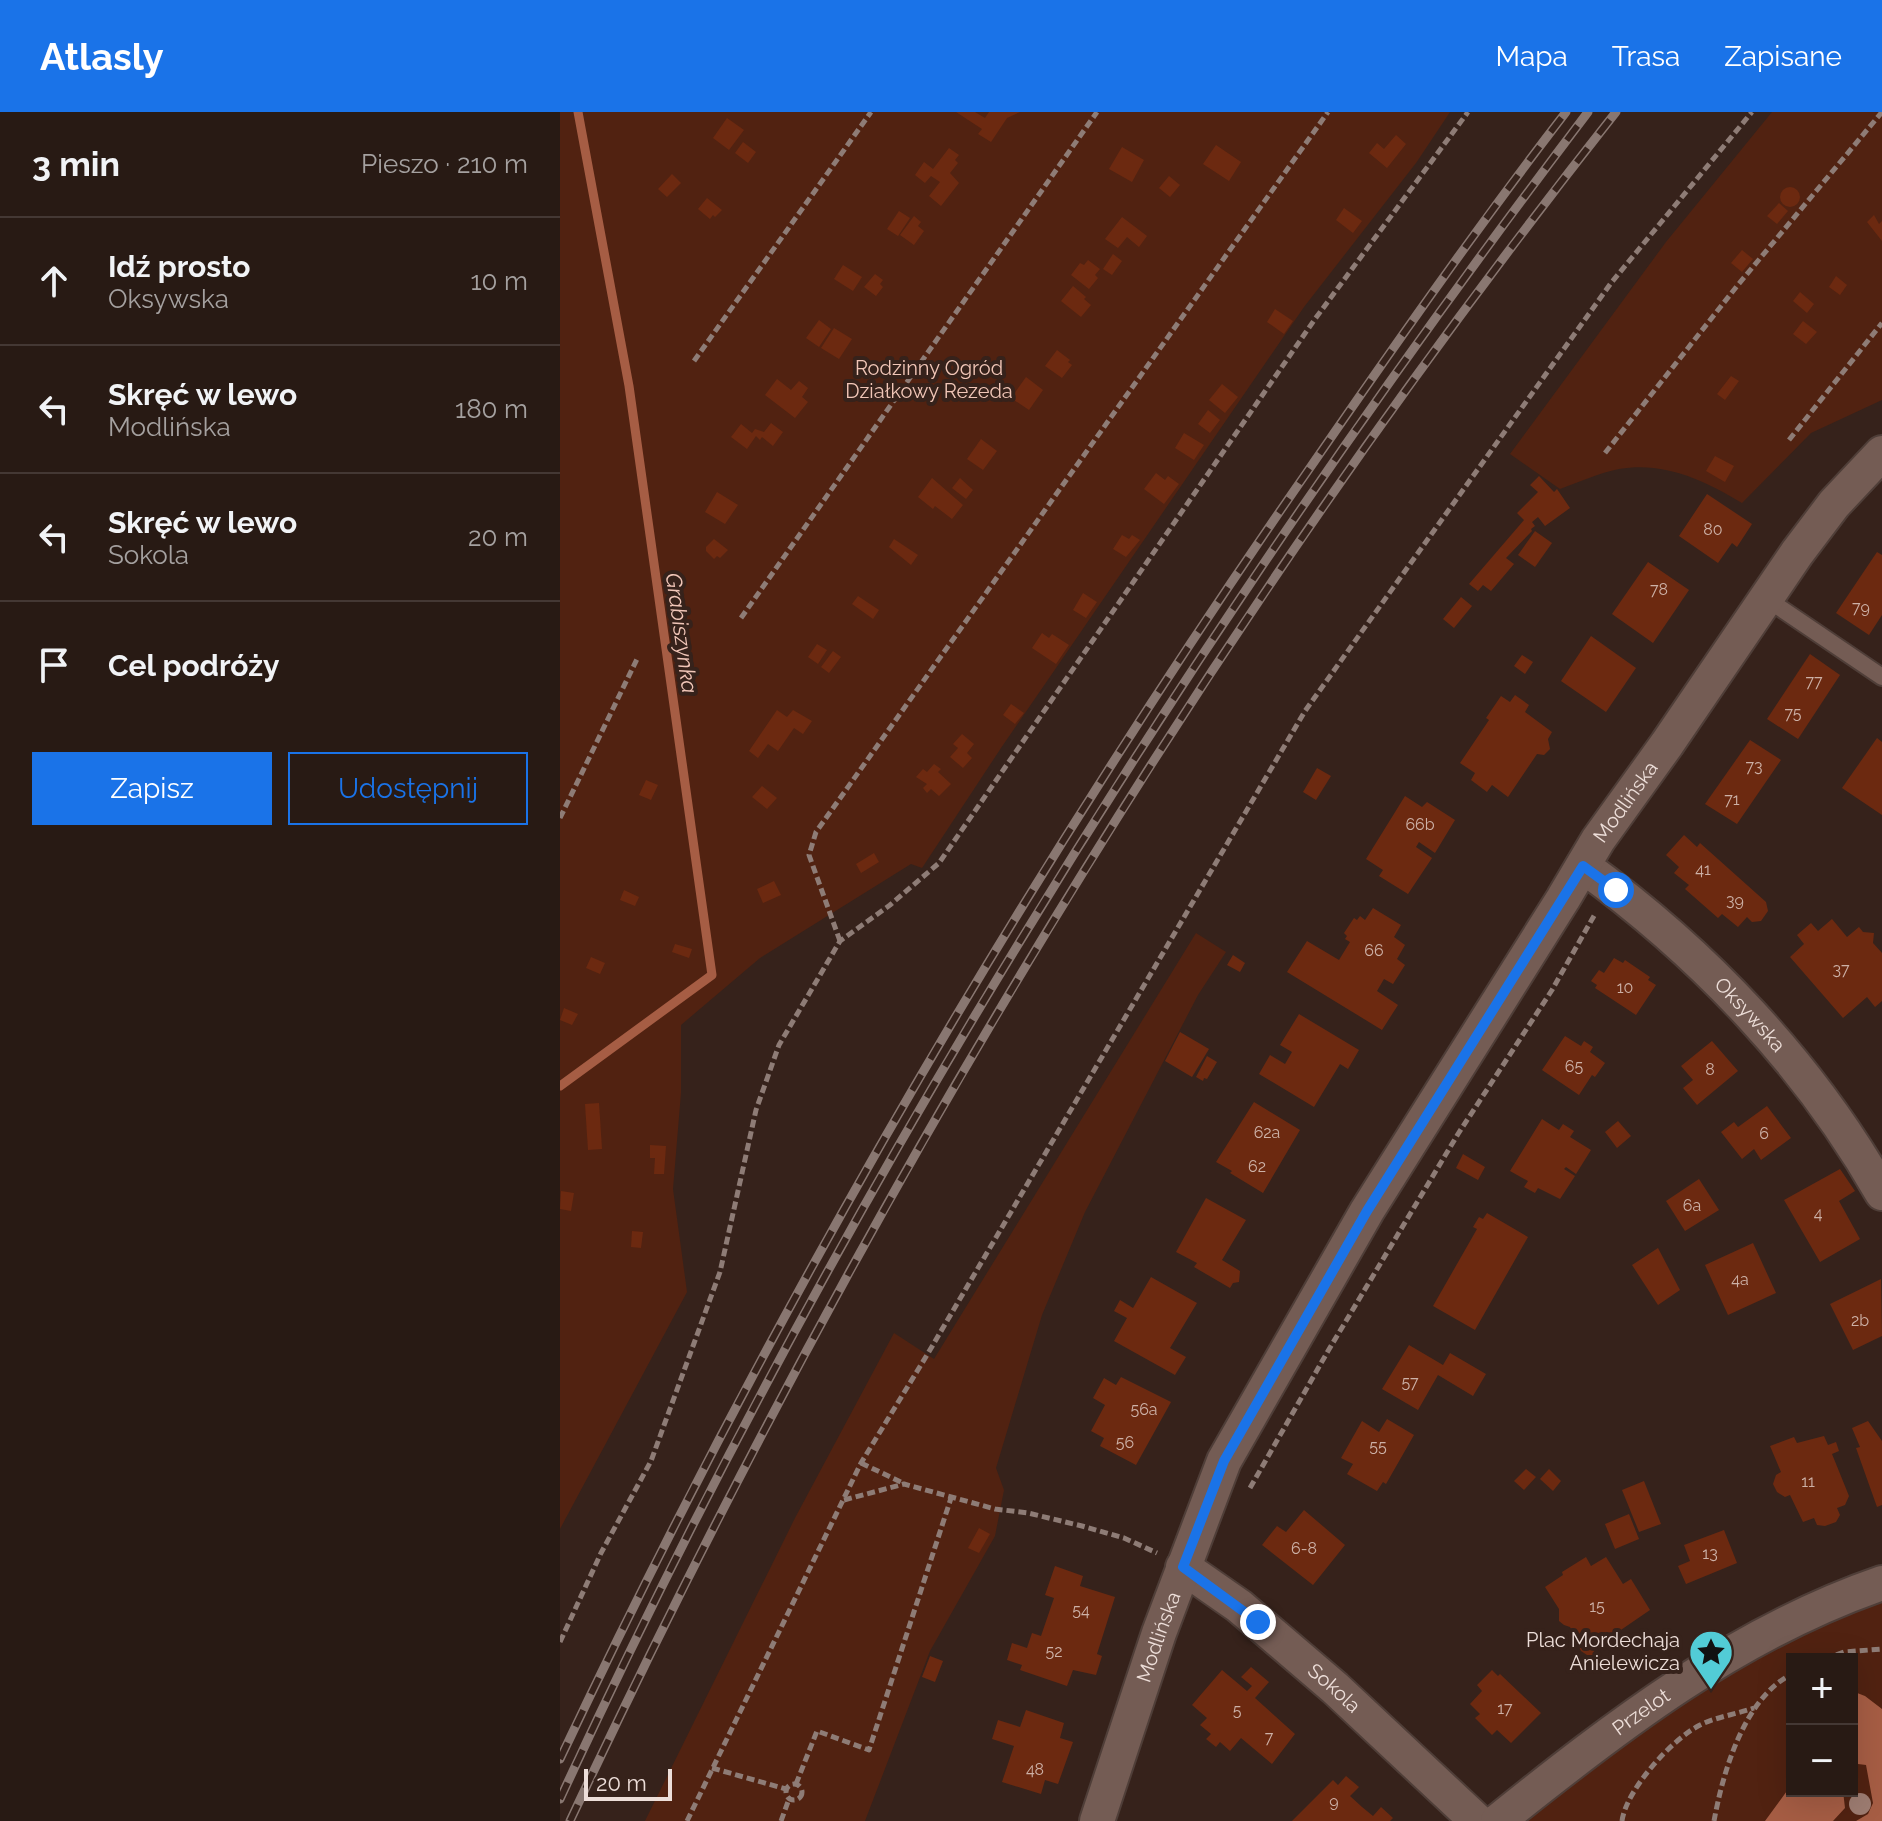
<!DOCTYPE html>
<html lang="pl">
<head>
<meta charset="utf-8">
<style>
  :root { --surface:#281a14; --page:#342722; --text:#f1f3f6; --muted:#a5a1a0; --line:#443834; --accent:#1a73e8 }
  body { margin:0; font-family:Raleway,sans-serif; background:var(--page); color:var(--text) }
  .controls { position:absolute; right:24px; bottom:24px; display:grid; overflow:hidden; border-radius:0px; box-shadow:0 8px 32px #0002 }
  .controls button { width:72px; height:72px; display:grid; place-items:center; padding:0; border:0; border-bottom:2px solid var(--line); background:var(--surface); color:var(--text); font:40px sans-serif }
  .scale { position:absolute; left:24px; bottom:20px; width:88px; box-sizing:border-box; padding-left:8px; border:4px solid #edded9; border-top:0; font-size:22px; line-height:28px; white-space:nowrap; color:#edded9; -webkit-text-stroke:6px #36221b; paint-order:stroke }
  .stop { position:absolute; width:24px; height:24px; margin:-18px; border:6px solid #1a73e8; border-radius:50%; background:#fff }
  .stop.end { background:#1a73e8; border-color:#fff; box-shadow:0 2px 8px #0008 }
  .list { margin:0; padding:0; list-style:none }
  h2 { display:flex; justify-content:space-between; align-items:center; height:104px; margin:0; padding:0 32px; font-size:34px }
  h2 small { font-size:26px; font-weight:400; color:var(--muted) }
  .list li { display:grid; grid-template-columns:52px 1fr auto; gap:24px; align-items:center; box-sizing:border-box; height:128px; padding:0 32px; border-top:2px solid var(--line) }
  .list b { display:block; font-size:30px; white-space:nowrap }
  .list p { margin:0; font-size:26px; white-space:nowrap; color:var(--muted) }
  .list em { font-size:26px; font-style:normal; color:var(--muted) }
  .actions { display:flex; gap:16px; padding:24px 32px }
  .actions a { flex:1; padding:18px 0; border:2px solid var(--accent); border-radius:0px; text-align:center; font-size:28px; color:var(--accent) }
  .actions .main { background:var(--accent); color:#fff }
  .icon { flex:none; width:44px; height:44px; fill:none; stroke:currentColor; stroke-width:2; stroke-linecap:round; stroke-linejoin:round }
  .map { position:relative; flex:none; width:1322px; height:1709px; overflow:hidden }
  header { display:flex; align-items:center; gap:48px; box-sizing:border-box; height:112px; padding:0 40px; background:var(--accent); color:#fff }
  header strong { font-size:38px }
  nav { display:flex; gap:44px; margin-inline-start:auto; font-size:28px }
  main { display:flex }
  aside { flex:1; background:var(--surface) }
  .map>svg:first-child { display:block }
  .green { fill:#512211; fill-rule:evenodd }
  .water { fill:#a65d44 }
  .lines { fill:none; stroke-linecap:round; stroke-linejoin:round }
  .stream { stroke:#a65d44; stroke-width:9 }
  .building { fill:#6c2910 }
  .service-casing { stroke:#4f3e38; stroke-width:20 }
  .minor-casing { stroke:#4f3e38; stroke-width:38 }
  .path { stroke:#8e7c76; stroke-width:5; stroke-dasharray:8 4; stroke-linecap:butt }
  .service { stroke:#745c54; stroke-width:16 }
  .minor { stroke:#745c54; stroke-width:34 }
  .rail-casing { stroke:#897771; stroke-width:9 }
  .rail { stroke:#36221b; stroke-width:6; stroke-dasharray:18; stroke-linecap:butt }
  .tree { fill:#9d7c71 }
  .route { stroke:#1a73e8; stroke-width:10 }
  .labels { text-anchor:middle; stroke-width:8; stroke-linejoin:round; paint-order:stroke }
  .number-label { font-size:16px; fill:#cdb1a7 }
  .park-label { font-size:20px; fill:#f1c6b7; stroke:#36221b }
  .street-label { font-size:20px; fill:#edded9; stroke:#36221b }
  .poi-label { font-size:20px; fill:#edded9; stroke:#36221b; text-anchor:end }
  .water-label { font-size:22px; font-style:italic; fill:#f1c6b8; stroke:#36221b }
</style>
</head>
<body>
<header>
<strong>Atlasly</strong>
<nav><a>Mapa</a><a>Trasa</a><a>Zapisane</a></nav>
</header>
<main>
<aside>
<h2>3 min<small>Pieszo · 210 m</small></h2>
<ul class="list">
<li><svg class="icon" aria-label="ahead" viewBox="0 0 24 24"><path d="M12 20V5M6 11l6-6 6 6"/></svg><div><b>Idź prosto</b><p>Oksywska</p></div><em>10 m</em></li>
<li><svg class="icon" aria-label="left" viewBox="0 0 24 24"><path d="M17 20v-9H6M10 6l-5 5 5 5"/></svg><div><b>Skręć w lewo</b><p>Modlińska</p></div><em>180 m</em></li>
<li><svg class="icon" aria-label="left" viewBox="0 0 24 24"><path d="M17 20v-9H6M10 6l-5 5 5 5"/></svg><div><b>Skręć w lewo</b><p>Sokola</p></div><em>20 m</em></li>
<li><svg class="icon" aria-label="arrive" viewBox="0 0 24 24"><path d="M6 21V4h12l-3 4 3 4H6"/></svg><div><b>Cel podróży</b></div></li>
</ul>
<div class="actions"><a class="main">Zapisz</a><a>Udostępnij</a></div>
</aside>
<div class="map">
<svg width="1322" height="1709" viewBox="0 0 1322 1709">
  <rect width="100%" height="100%" fill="#36221b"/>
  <g class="green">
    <path d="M0 0H890L856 51 744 195 441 636 362 756 351 752 200 846 121 913V981L113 1077 127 1180 0 1417Z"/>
    <path d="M1212 0H1322V288L1251 321 1182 391C1144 368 1104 349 1059 357 1039 361 1019 370 1000 377L950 342 1106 130Z"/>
    <path d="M636 821 666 840 638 883 525 1100 482 1203 436 1356 444 1378 435 1424 370 1539 305 1709H85L235 1406 334 1221 374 1247Z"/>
    <path d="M1322 1486V1709H963L1056 1629 1236 1522ZM1232 1547H1292V1679H1232Z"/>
  </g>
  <g class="water">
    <path d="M1292 1579 1305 1584 1322 1597V1709H1296L1308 1702 1313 1691 1306 1653 1298 1652 1292 1660Z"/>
    <path d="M1232 1672V1679H1283L1285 1696 1273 1709H1205Z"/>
  </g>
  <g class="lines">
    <path class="stream" d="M0 974 152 863 69 274 18 0"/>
  </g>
  <g class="building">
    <path d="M396 0H415L425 6 429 0H460L447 6 431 30 418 22 422 17Z"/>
    <path d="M167 6 184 18 169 38 153 26Z"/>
    <path d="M836 23 846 32 827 56 809 41 817 31 824 37Z"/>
    <path d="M183 30 196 40 188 51 175 41Z"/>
    <path d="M656 33 681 50 669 69 643 52Z"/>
    <path d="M562 35 584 48 572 70 549 57Z"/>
    <path d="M389 36 399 43 395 48 398 51 390 61 399 71 381 94 369 84 380 70 371 64 365 71 355 63 364 50 373 57Z"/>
    <path d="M112 62 121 71 107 85 98 77Z"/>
    <path d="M609 64 620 73 610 85 599 76Z"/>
    <circle cx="1230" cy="85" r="10"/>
    <path d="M147 86 162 98 155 105 153 103 150 107 138 97Z"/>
    <path d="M1219 91 1228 99 1217 112 1207 104Z"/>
    <path d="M784 96 802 109 793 121 776 108Z"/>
    <path d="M339 99 350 106 338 124 327 117Z"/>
    <path d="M1314 103 1319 112 1322 109V129L1307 110Z"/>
    <path d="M354 104 361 110 358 114 364 119 354 133 340 123Z"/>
    <path d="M562 105 587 124 579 135 567 125 558 136 545 127Z"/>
    <path d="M1182 138 1193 147 1182 160 1171 151Z"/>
    <path d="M553 142 562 149 552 163 543 157Z"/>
    <path d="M528 148 540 157 535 163 538 166 529 177 511 163 520 151 524 153Z"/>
    <path d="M283 153 302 165 293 179 274 167Z"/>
    <path d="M315 162 323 168 320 172 323 175 316 184 304 175Z"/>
    <path d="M1276 164 1287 173 1280 183 1269 175Z"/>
    <path d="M513 174 526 185 524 187 531 193 521 205 501 189Z"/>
    <path d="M1240 180 1254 192 1247 201 1233 189Z"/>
    <path d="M715 197 733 209 724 222 707 210Z"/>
    <path d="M259 208 271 217 259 235 246 226Z"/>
    <path d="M1243 209 1257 220 1246 232 1233 222Z"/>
    <path d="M274 216 292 227 279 247 261 236Z"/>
    <path d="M497 238 510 248 508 250 512 253 502 266 485 254Z"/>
    <path d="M1171 264 1179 269 1165 288 1157 282Z"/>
    <path d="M466 265 483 278 469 298 451 286Z"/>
    <path d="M217 267 231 278 239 269 248 276 242 285 248 290 235 306 205 283Z"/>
    <path d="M662 272 678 285 665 301 649 288Z"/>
    <path d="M648 298 660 308 650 321 638 312Z"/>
    <path d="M211 311 223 320 213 334 202 325 200 328 196 324 187 337 171 325 181 312 192 321 195 317 204 320Z"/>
    <path d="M624 321 644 333 634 348 615 336Z"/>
    <path d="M421 327 437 339 423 358 407 347Z"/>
    <path d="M1155 344 1174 354 1165 370 1146 359Z"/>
    <path d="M596 361 605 368 608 364 619 372 604 392 584 377Z"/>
    <path d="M979 364 994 380 997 377 1010 396 985 414 978 405 972 410 975 414 971 417 972 419 946 446 954 452 931 479 923 473 918 479 909 472 964 408 957 401 978 380 970 373Z"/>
    <path d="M372 366 403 393 392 407 375 394 373 397 358 385Z"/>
    <path d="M400 366 413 378 406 387 392 376Z"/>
    <path d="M157 380 178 393 165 412 145 400Z"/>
    <path d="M1147 382 1192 412 1177 435 1172 431 1158 451 1119 424Z"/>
    <path d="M975 419 992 431 975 455 958 443Z"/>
    <path d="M562 423 569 427 572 423 580 428 566 445 553 437Z"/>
    <path d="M154 427 168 438 160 446 157 444 154 447 146 439V435Z"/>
    <path d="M334 427 358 443 351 453 329 435Z"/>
    <path d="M1317 440 1322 443V503L1309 523 1276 501Z"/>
    <path d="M1088 450 1129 478 1093 531 1052 502Z"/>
    <path d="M523 481 537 490 526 506 513 498Z"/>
    <path d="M298 484 319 498 313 507 292 492Z"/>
    <path d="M901 485 912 494 894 516 883 507Z"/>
    <path d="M482 521 489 526 492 522 509 533 496 552 472 536Z"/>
    <path d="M1031 524 1076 556 1046 600 1001 569Z"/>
    <path d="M257 532 267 538 258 552 248 545Z"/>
    <path d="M273 539 281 545 269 561 261 555Z"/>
    <path d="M1250 542 1280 563 1238 627 1207 607Z"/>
    <path d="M962 543 973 550 965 562 954 554Z"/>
    <path d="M955 583 969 593 965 600 992 620 988 627 990 637 984 643 977 642 948 685 932 673 927 680 911 668 915 661 900 651 929 608 926 606 941 584 950 590Z"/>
    <path d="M451 592 464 601 455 612 443 603Z"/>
    <path d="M217 598 227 605 233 598 252 609 243 622 234 616 218 639 208 632 198 646 189 639Z"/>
    <path d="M402 622 414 632 407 641 412 646 403 656 390 645 398 636 393 632Z"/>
    <path d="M1317 626 1322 630V703L1282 676Z"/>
    <path d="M1190 628 1221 648 1177 712 1145 692Z"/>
    <path d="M374 652 381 657 378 660 391 672 379 684 371 677 367 681 363 676 367 672 356 665 363 657 367 660Z"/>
    <path d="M757 656 771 664 756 688 743 680Z"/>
    <path d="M86 668 98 673 91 688 79 683Z"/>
    <path d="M202 674 217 686 207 697 192 685Z"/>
    <path d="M845 684 862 695 867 690 895 708 875 741 859 730 856 735 872 746 848 782 819 764 823 758 806 747Z"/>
    <path d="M1124 723 1137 735 1140 731 1206 790 1208 799 1201 809 1192 810 1187 805 1178 815 1162 802 1158 806 1125 777 1129 773 1114 761 1119 755 1106 743Z"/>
    <path d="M314 741 319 750 301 761 296 752Z"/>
    <path d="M214 769 221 783 203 791 197 777Z"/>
    <path d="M64 778 79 785 75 794 60 788Z"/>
    <path d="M813 796 841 813 834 825 845 833 837 847 845 853 833 872 824 867 817 879 838 893 822 918 727 860 747 829 779 848 790 830 785 827 787 824 784 821 794 806 797 808 800 804 805 808Z"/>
    <path d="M1272 807 1287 825 1299 815 1303 820 1314 821 1313 831 1322 841V889L1315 895 1307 885 1283 906 1230 845 1244 832 1237 823 1251 811 1258 819Z"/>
    <path d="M115 832 132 837 129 846 112 840Z"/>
    <path d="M673 843 685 851 680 860 667 853Z"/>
    <path d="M31 845 45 851 40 862 26 856Z"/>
    <path d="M1054 846 1063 851 1065 848 1090 865 1088 868 1096 873 1076 903 1035 876 1037 873 1031 869 1039 858 1044 861Z"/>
    <path d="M4 896 18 902 12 913 0 908Z"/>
    <path d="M739 902 799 938 788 957 780 952 754 995 699 962 710 943 725 952 732 940 720 933Z"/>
    <path d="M620 920 649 937 632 965 605 949Z"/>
    <path d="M1005 924 1021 934 1024 929 1033 935 1030 940 1045 951 1035 965 1032 963 1019 983 982 958Z"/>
    <path d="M1152 929 1178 959 1137 993 1123 976 1133 968 1121 954Z"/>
    <path d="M647 944 657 950 647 967 644 966 643 969 636 965Z"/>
    <path d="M694 990 740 1018 703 1081 670 1061 672 1059 656 1050Z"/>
    <path d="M39 991 42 1037 28 1038 25 992Z"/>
    <path d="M1207 994 1231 1026 1201 1048 1194 1037 1182 1047 1161 1020 1174 1010 1178 1015Z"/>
    <path d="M982 1007 999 1018 1003 1012 1014 1019 1010 1025 1031 1038 1016 1062 1006 1055 1004 1057 1015 1064 1000 1087 978 1076 975 1081 964 1075 968 1069 950 1059Z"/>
    <path d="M1058 1009 1071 1024 1057 1036 1045 1020Z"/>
    <path d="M90 1033 106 1034 104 1062H94L95 1046H90Z"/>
    <path d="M903 1042 925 1055 918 1068 896 1056Z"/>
    <path d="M1280 1057 1295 1079 1279 1089 1300 1127 1260 1150 1224 1088Z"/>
    <path d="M1139 1067 1159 1098 1125 1119 1106 1089Z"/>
    <path d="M1 1079 14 1081 11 1099 0 1097Z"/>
    <path d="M646 1086 686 1108 662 1148 680 1159 679 1170 673 1171 670 1176 634 1155 637 1151 616 1140Z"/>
    <path d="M927 1101 968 1125 915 1218 873 1194 917 1117 913 1115 919 1105 923 1107Z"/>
    <path d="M72 1119 83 1120 81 1136 71 1135Z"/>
    <path d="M1193 1131 1216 1181 1168 1203 1145 1153Z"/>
    <path d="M1098 1136 1120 1178 1098 1193 1072 1153Z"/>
    <path d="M591 1165 637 1191 610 1236 626 1245 615 1263 554 1229 567 1206 554 1199 560 1188 573 1196Z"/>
    <path d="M1321 1167 1322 1224 1293 1238 1270 1192Z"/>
    <path d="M849 1233 883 1253 890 1241 926 1262 913 1284 878 1263 858 1298 822 1277Z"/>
    <path d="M561 1265 611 1290 576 1353 540 1334 544 1326 531 1319 545 1293 533 1286 544 1266 556 1273Z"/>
    <path d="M827 1307 854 1323 826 1372 823 1370 817 1379 787 1362 793 1352 781 1346 802 1309 819 1320Z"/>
    <path d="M1308 1309 1322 1329V1393L1317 1395 1296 1336 1300 1335 1292 1316Z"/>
    <path d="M1264 1324 1268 1333 1276 1330 1279 1339 1272 1342 1289 1384 1285 1393 1277 1396 1280 1403 1276 1410 1265 1414 1257 1413 1254 1406 1243 1410 1230 1383 1225 1385 1217 1380 1213 1372 1216 1363 1221 1360 1210 1334 1234 1325 1237 1331Z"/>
    <path d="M966 1357 976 1365 964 1378 954 1369Z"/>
    <path d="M989 1357 1001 1369 993 1379 980 1367Z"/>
    <path d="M1084 1369 1101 1412 1079 1420 1062 1378Z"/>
    <path d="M744 1398 785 1433 753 1473 702 1433 717 1414 726 1420Z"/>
    <path d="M1069 1402 1079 1427 1055 1437 1045 1412Z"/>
    <path d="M419 1416 430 1422 419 1441 408 1436Z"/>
    <path d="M1164 1418 1177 1451 1126 1472 1118 1454 1130 1449 1124 1433Z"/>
    <path d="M1026 1445 1031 1454 1046 1445 1063 1472 1071 1467 1090 1498 1036 1535 1033 1543H1027L1021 1539 1010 1515 1004 1513 999 1509V1497L985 1475 1003 1463 1002 1460Z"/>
    <path d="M495 1454 523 1464 520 1474 555 1485 537 1542 542 1544 536 1563 513 1558 507 1574 460 1558 462 1553 447 1548 452 1531 467 1536 472 1521 481 1524 494 1486 485 1483Z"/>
    <path d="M370 1544 383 1549 375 1570 362 1565Z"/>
    <path d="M691 1555 709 1570 695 1586 735 1622 712 1652 681 1626 670 1639 660 1630 656 1635 646 1627 651 1622 640 1613 647 1606 632 1593 662 1558 687 1579 692 1574 681 1565Z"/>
    <path d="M932 1558 938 1564 940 1562 981 1601 951 1631 937 1618 932 1623 915 1606 920 1602 910 1592 922 1579 917 1573Z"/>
    <path d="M466 1598 504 1611 500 1626 513 1630 498 1672 485 1668 481 1682 442 1670 454 1634 432 1627 438 1608 460 1615Z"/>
    <path d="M786 1664 799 1675 790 1684 802 1695 813 1704 821 1695 833 1706 830 1709H732L773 1668 778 1673Z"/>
  </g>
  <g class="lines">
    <g class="service-casing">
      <path id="service" d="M1207 487 1322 565"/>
    </g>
    <g class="minor-casing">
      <g id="minor">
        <path id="s1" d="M1023 754C1143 841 1249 952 1322 1081"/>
        <path id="s2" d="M623 1455 679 1494 775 1576 917 1709"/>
        <path id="s3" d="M537 1709 599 1521 664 1349 807 1099 1003 787 1038 728 1107 632 1237 441 1274 392 1322 341"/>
        <path id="s4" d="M938 1709C1056 1614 1177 1521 1322 1471"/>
      </g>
    </g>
    <g class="path">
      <path d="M134 249 311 0"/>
      <path d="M1229 328 1322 211"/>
      <path d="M1045 341 1177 174 1322 0"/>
      <path d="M181 506 537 0"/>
      <path d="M0 706 78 545"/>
      <path d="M280 829 249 743 256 720 768 0"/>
      <path d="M301 1351 343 1371"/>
      <path d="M690 1376 768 1239 898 1022 992 878 1035 802"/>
      <path d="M284 1388 344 1372 435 1397 468 1401 522 1414 564 1426 597 1441"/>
      <path d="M0 1530 41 1441 91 1349 160 1160 196 998 219 933 280 829 330 793 379 751 755 207 908 0"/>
      <path d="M1265 1547 1284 1540 1322 1537"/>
      <path d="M152 1656 226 1677"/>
      <circle cx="234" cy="1680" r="8"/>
      <path d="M236 1672 257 1619 309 1638 392 1383"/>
      <path d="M127 1709 301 1351 367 1243 745 599 1051 171 1192 0"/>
      <path d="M221 1709 229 1687"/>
      <path d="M1062 1709C1066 1678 1112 1627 1140 1613 1156 1605 1177 1602 1194 1596"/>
      <path d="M1154 1709C1163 1660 1184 1586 1232 1562"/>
    </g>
    <use href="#service" class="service"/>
    <use href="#minor" class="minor"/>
    <g class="rail-casing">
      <g id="rail">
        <path d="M0 1647C212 1198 462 770 745 363 830 240 915 118 1006 0"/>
        <path d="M0 1687C276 1088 630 525 1028 0"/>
        <path d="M10 1709C294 1104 641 525 1056 0"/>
      </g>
    </g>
    <use href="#rail" class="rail"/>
  </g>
  <circle class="tree" cx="1300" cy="1692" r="11"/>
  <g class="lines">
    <path class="route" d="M698 1510 623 1455 664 1349 807 1099 1023 754 1056 778"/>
  </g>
  <defs>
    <g id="sight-pin" transform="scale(2.3)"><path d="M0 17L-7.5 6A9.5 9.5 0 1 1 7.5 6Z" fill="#52ccd6" stroke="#36221b"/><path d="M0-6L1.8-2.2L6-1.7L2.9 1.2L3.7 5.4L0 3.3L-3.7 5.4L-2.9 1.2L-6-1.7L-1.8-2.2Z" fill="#111"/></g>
  </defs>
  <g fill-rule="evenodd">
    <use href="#sight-pin" x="1151" y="1540"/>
  </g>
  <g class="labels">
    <g class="number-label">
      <text x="1153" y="423">80</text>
      <text x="1099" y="483">78</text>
      <text x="1301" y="501">79</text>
      <text x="1254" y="575">77</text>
      <text x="1233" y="607">75</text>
      <text x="1194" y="660">73</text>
      <text x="1172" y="693">71</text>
      <text x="860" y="718">66b</text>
      <text x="1143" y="763">41</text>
      <text x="1175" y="794">39</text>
      <text x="814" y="844">66</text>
      <text x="1281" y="863">37</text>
      <text x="1065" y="881">10</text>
      <text x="1014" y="960">65</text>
      <text x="1150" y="963">8</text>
      <text x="707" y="1026">62a</text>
      <text x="1204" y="1027">6</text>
      <text x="697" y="1060">62</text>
      <text x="1132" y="1099">6a</text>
      <text x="1258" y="1107">4</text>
      <text x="1180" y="1173">4a</text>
      <text x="1300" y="1214">2b</text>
      <text x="850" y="1276">57</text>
      <text x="584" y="1303">56a</text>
      <text x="565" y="1336">56</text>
      <text x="818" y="1340">55</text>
      <text x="1248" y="1375">11</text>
      <text x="744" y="1442">6-8</text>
      <text x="1150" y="1447">13</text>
      <text x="1037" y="1500">15</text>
      <text x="521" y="1504">54</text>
      <text x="494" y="1545">52</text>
      <text x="945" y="1602">17</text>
      <text x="677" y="1604">5</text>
      <text x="709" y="1631">7</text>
      <text x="475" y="1663">48</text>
      <text x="774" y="1695">9</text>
    </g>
    <g class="park-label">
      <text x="369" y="263">Rodzinny Ogród<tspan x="369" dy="23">Działkowy Rezeda</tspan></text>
    </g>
    <g class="street-label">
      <text dy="7" stroke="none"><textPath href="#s3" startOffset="1154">Modlińska</textPath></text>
      <text dy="7" stroke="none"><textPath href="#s1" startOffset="224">Oksywska</textPath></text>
      <text dy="7" stroke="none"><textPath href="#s3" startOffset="194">Modlińska</textPath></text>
      <text dy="7" stroke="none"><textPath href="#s2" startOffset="194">Sokola</textPath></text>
      <text dy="7" stroke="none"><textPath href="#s4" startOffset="180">Przelot</textPath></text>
    </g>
    <g class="poi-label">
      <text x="1120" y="1535">Plac Mordechaja<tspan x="1120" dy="23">Anielewicza</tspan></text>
    </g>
    <g class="water-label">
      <text transform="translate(122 521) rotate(82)" y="8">Grabiszynka</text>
    </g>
  </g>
</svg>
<div class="controls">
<button>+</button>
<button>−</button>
</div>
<div class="scale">20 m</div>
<div class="stop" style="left:1056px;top:778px"></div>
<div class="stop end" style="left:698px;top:1510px"></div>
</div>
</main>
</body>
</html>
